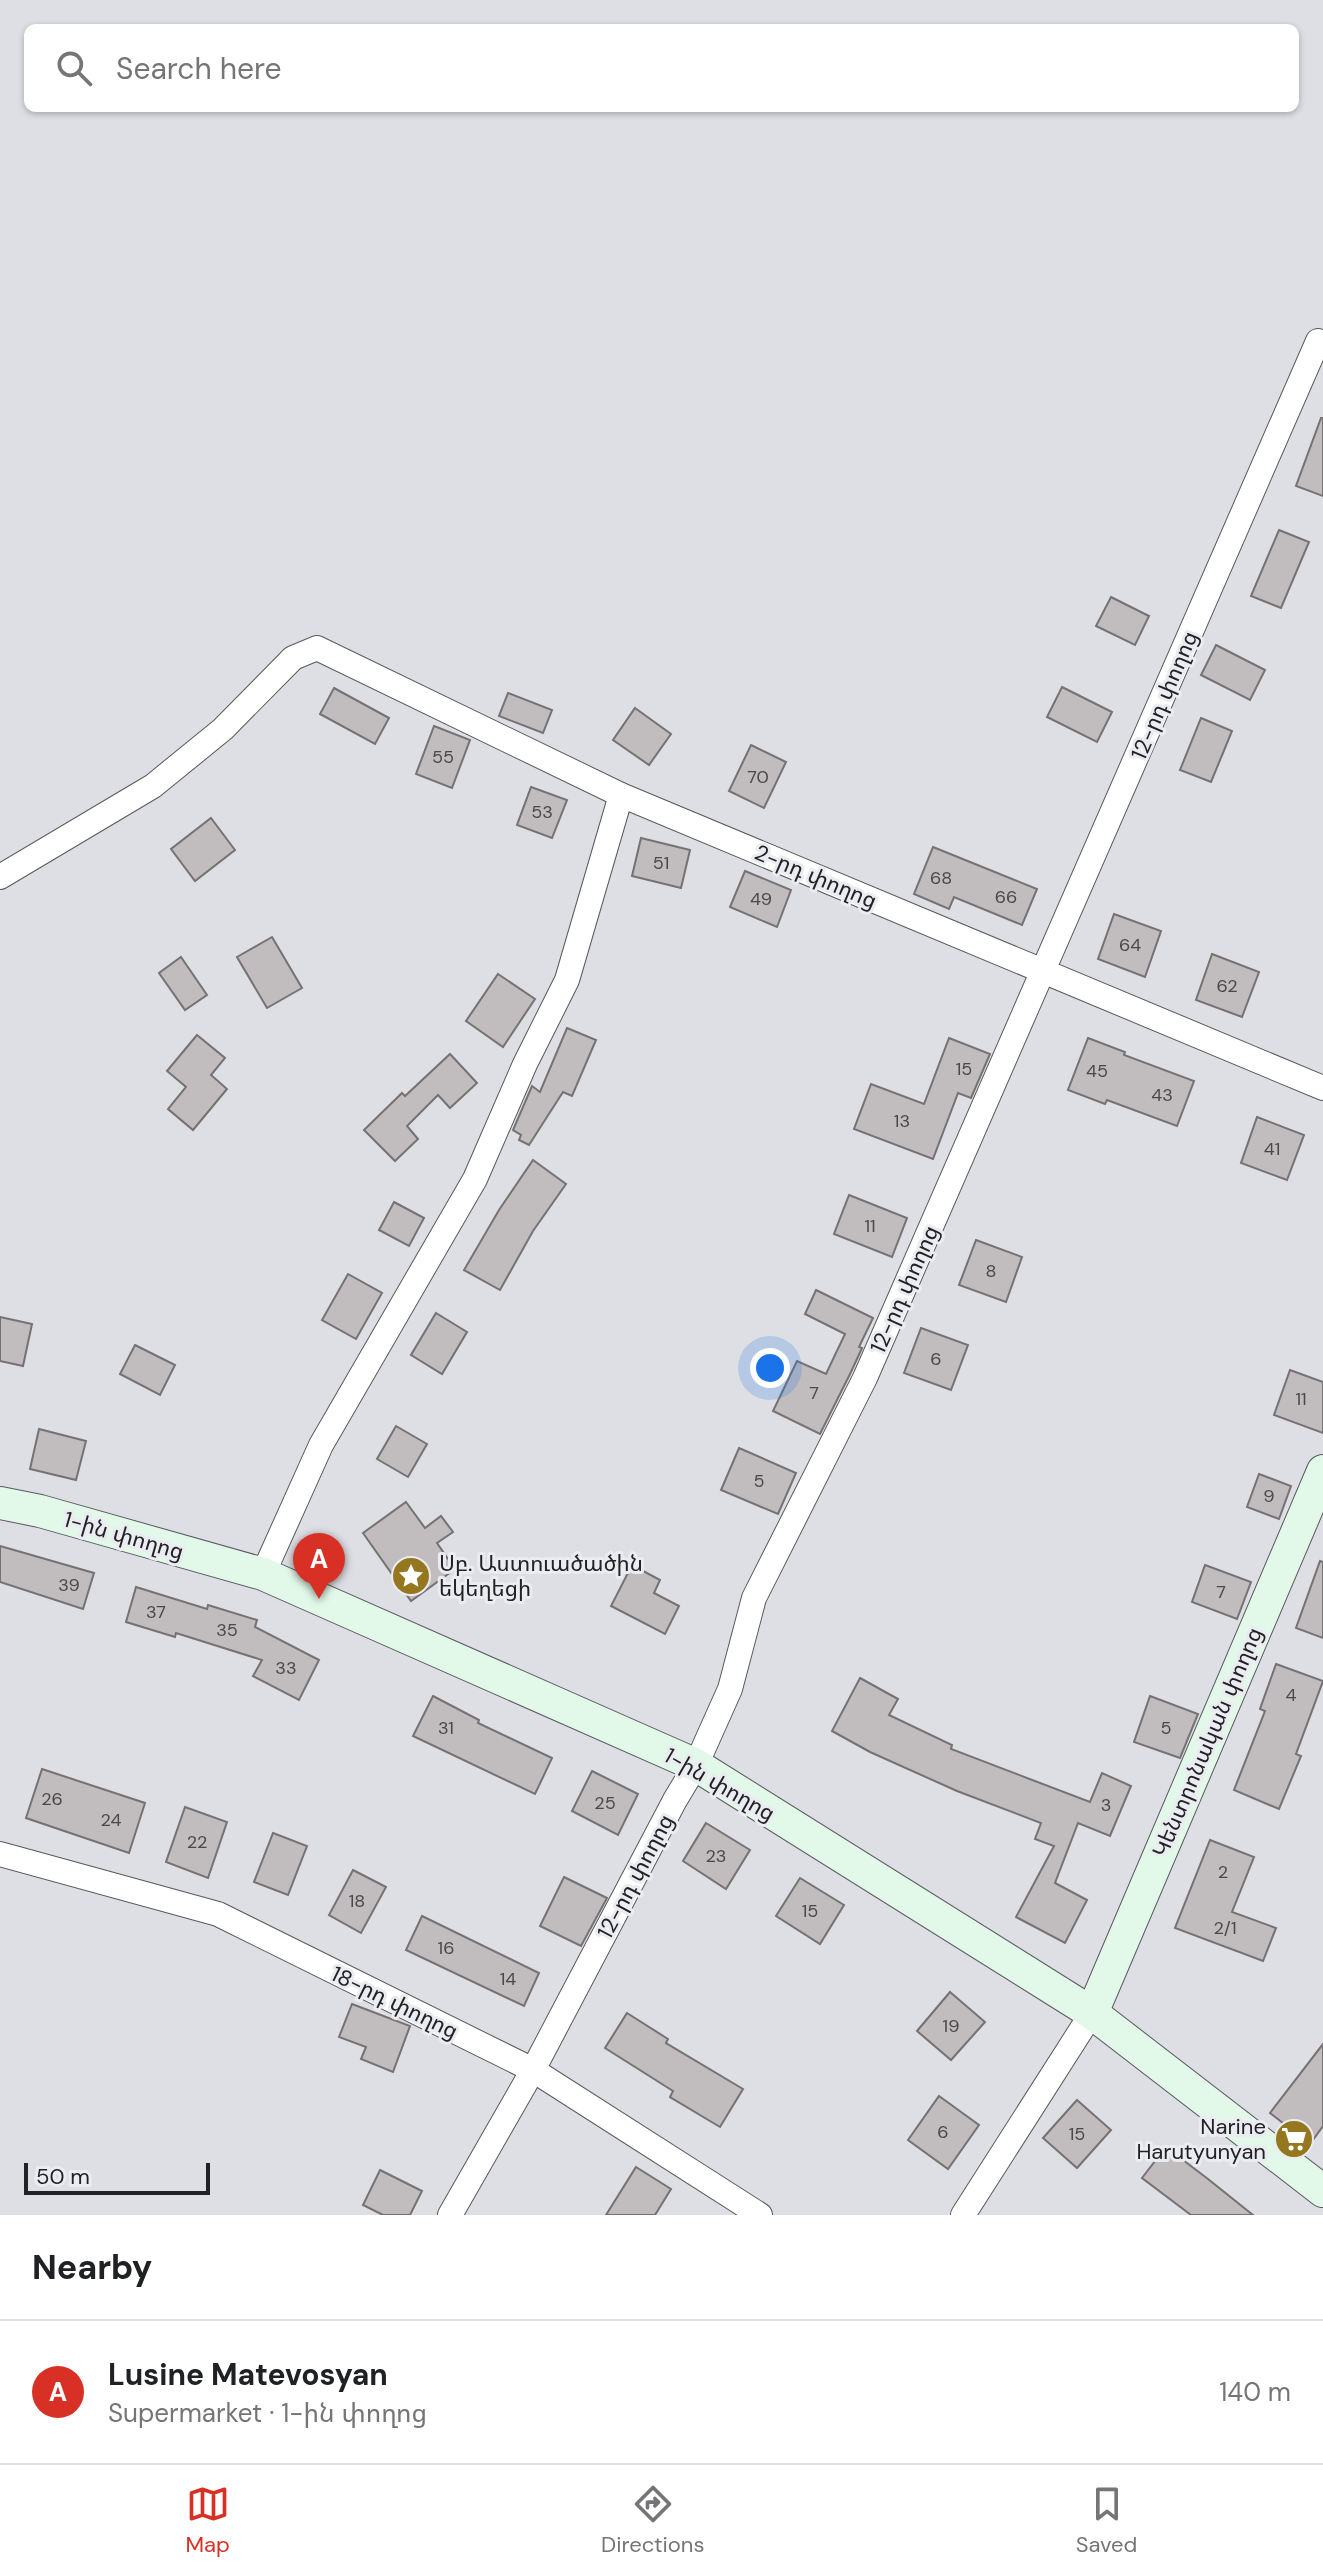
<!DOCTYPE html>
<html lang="en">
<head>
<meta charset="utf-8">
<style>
  :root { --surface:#fff; --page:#f2f2f2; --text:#202124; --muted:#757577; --line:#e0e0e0; --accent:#d93025 }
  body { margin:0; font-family:"DM Sans","Noto Sans Armenian",sans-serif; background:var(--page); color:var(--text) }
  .scale { position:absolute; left:24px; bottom:20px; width:186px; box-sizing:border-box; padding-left:8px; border:4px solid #222224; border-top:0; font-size:22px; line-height:28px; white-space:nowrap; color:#222224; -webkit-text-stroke:6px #ebecf1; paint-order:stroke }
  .you { position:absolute; left:770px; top:1368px; width:28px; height:28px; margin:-20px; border:6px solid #fff; border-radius:50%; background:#1a73e8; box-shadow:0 0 0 12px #1a73e833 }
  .badge { display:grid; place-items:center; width:52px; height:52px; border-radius:50%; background:var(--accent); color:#fff; font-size:26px; font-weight:700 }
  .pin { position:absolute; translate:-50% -66px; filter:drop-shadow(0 2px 4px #0008) }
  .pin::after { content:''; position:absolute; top:42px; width:28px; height:24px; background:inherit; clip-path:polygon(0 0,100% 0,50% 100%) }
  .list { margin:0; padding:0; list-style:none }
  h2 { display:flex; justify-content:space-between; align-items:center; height:104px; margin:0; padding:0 32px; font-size:34px }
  h2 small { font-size:26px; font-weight:400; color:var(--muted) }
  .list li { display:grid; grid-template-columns:52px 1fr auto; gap:24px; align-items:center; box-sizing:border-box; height:144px; padding:0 32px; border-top:2px solid var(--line) }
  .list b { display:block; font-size:30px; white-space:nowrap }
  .list p { margin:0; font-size:26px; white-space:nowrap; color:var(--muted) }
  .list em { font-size:26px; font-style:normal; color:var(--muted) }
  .icon { flex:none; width:44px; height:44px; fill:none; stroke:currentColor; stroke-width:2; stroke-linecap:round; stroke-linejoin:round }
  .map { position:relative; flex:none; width:1323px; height:2215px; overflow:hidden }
  .search { position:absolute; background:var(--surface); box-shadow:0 2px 6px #0004; left:24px; right:24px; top:24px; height:88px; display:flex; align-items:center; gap:20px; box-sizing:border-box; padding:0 28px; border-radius:12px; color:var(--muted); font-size:30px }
  .sheet { height:248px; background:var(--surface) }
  nav { display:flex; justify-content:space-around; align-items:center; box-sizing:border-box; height:112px; border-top:2px solid var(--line); background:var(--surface); font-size:22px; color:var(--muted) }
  nav a { display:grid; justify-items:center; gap:4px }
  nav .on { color:var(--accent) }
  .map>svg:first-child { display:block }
  .building { fill:#c1bcbe; stroke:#767173; stroke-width:2 }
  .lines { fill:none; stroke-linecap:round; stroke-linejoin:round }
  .street-casing { stroke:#58595d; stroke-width:26 }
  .secondary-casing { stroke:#58595d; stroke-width:34 }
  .street { stroke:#fff; stroke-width:24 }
  .secondary { stroke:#e2f8e9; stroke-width:32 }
  .labels { text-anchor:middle; stroke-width:6; stroke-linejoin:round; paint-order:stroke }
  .number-label { font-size:18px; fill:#4a484a }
  .street-label { font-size:22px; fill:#222224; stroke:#ebecf1 }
  .poi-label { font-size:22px; fill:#222224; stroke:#ebecf1; text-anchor:start }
</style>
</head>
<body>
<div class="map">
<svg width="1323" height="2215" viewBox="0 0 1323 2215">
  <rect width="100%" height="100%" fill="#dedfe4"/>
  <g class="building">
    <path d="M1321 418H1323V496L1296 486Z"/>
    <path d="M1279 530 1309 542 1281 608 1251 596Z"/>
    <path d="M1111 597 1149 616 1135 645 1096 626Z"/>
    <path d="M1216 645 1265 670 1250 700 1201 675Z"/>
    <path d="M1062 687 1112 712 1097 742 1047 717Z"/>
    <path d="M334 688 389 718 375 744 320 714Z"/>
    <path d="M508 693 552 710 543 733 499 716Z"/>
    <path d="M635 708 671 734 649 765 613 740Z"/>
    <path d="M1201 718 1232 731 1211 782 1180 770Z"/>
    <path d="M434 726 470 740 452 788 416 774Z"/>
    <path d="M751 745 786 762 764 808 729 791Z"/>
    <path d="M531 787 567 800 552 838 517 825Z"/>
    <path d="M211 818 235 850 195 881 171 849Z"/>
    <path d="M641 838 690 850 681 888 632 876Z"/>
    <path d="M933 847 1037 889 1022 925 954 897 949 909 914 894Z"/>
    <path d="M745 871 791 890 777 927 730 907Z"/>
    <path d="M1114 914 1161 931 1145 977 1098 959Z"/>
    <path d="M272 937 302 988 267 1008 237 957Z"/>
    <path d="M1212 954 1259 972 1242 1017 1196 1000Z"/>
    <path d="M181 957 207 995 185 1010 159 973Z"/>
    <path d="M498 974 535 999 503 1047 466 1021Z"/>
    <path d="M567 1028 596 1040 572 1096 563 1092 529 1145 519 1140 521 1135 513 1130 532 1086 540 1092Z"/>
    <path d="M197 1035 225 1058 211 1075 227 1089 193 1130 168 1109 186 1087 167 1071Z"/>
    <path d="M949 1038 990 1054 971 1098 958 1093 933 1159 854 1129 871 1084 924 1104Z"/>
    <path d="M1088 1038 1125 1052 1124 1055 1194 1081 1177 1126 1107 1100 1105 1104 1068 1090Z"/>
    <path d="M450 1054 477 1083 450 1108 438 1095 407 1126 418 1139 395 1161 364 1130 402 1093 405 1096Z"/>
    <path d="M1257 1117 1304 1135 1287 1180 1241 1163Z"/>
    <path d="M533 1160 566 1184 533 1231 500 1290 464 1270 499 1210Z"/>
    <path d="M849 1195 907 1218 892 1257 834 1234Z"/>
    <path d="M394 1202 424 1218 409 1246 379 1230Z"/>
    <path d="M976 1240 1022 1257 1006 1302 959 1285Z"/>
    <path d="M348 1274 382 1293 356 1339 322 1320Z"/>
    <path d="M816 1290 873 1318 859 1347 862 1348 851 1372 820 1434 773 1411 797 1361 826 1374 845 1334 805 1314Z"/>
    <path d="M436 1313 467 1332 442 1374 411 1355Z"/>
    <path d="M0 1317 32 1324 23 1366 0 1361Z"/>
    <path d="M921 1328 968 1345 951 1390 904 1373Z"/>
    <path d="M135 1345 175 1365 160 1395 120 1374Z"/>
    <path d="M1290 1370 1323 1382V1433L1274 1415Z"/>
    <path d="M396 1426 427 1444 408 1477 377 1459Z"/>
    <path d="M39 1429 86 1441 76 1480 30 1469Z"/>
    <path d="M739 1448 796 1473 778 1514 721 1490Z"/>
    <path d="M1259 1474 1291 1486 1279 1519 1247 1507Z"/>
    <path d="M406 1502 425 1528 441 1516 453 1532 437 1543 455 1569 411 1601 363 1533Z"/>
    <path d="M0 1546 94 1573 83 1609 0 1582Z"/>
    <path d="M1320 1561 1323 1562V1638L1296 1628Z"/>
    <path d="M632 1565 660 1580 654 1593 679 1606 665 1634 611 1606Z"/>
    <path d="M1205 1565 1251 1582 1237 1619 1192 1602Z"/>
    <path d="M136 1587 207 1609 208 1605 257 1620 255 1627 319 1660 299 1700 253 1676 262 1660 176 1633 175 1637 126 1622Z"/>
    <path d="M1276 1664 1323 1681 1296 1754 1301 1756 1279 1809 1234 1790 1265 1711 1260 1709Z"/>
    <path d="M860 1678 898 1699 889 1715 952 1745 951 1749 1090 1802 1102 1773 1131 1786 1110 1836 1078 1823 1055 1883 1087 1900 1065 1943 1016 1917 1054 1846 1035 1839 1041 1823 957 1791 870 1752 832 1731Z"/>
    <path d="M433 1696 479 1720 478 1723 552 1758 535 1794 413 1736Z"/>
    <path d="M1150 1696 1198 1714 1180 1758 1134 1742Z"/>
    <path d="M42 1769 145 1803 129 1853 26 1818Z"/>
    <path d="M592 1771 638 1794 618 1835 572 1811Z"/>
    <path d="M185 1807 227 1822 208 1878 166 1862Z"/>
    <path d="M706 1823 750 1850 726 1889 683 1861Z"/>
    <path d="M273 1833 307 1846 288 1895 254 1882Z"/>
    <path d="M1210 1840 1254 1857 1232 1912 1276 1928 1263 1961 1175 1928Z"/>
    <path d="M353 1870 386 1887 361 1933 329 1915Z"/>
    <path d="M564 1877 607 1898 581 1946 540 1926Z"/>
    <path d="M800 1878 844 1905 820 1944 776 1916Z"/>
    <path d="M422 1916 539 1973 524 2006 406 1950Z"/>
    <path d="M950 1992 985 2022 951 2060 917 2031Z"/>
    <path d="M352 2004 410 2026 393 2072 361 2059 366 2047 339 2037Z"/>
    <path d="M627 2013 668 2039 666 2043 743 2089 720 2127 670 2097 673 2091 605 2048Z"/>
    <path d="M1323 2044V2126L1310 2144 1270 2113Z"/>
    <path d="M939 2096 979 2125 948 2169 908 2140Z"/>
    <path d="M1077 2100 1111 2130 1077 2168 1043 2138Z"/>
    <path d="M1166 2147 1208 2179 1253 2215H1191L1142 2178Z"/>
    <path d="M636 2167 671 2189 655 2215H606Z"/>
    <path d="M380 2170 422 2191 410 2215H383L363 2205Z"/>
  </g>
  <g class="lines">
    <g class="street-casing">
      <g id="street">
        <path d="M0 877 153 786 223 729 293 658 317 648 621 795 1323 1088"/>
        <path d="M263 1574 321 1445 475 1179 525 1064 567 980 621 795"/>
        <path d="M0 1854 218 1914 533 2070 760 2215"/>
        <path d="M450 2215 533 2070 675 1800 696 1765 730 1689 754 1598 865 1378 1318 341"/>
        <path d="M963 2215 1092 2013"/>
      </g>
    </g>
    <g class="secondary-casing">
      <g id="secondary">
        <path d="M0 1503 40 1511 263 1574 696 1765 1092 2013 1323 2191"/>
        <path d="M1092 2013 1323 1471"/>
      </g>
    </g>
    <use href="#street" class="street"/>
    <use href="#secondary" class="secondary"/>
  </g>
  <defs>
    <g id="sight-disc" transform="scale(2)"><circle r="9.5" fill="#94771e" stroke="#ebecf1"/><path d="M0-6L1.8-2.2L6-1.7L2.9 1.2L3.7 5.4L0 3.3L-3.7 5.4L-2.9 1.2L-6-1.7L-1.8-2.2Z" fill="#fff"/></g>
    <g id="supermarket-disc" transform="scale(2)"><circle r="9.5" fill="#94771e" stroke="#ebecf1"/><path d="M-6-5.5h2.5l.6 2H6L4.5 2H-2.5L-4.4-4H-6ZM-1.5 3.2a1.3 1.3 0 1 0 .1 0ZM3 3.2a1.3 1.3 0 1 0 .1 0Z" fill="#fff"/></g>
  </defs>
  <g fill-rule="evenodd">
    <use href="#sight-disc" x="411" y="1576"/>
    <use href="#supermarket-disc" x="1294" y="2139"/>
  </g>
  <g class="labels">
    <g class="number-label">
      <text x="443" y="763">55</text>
      <text x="758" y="783">70</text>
      <text x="542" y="818">53</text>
      <text x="661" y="869">51</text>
      <text x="941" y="884">68</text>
      <text x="1006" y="903">66</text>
      <text x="761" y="905">49</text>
      <text x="1130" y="951">64</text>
      <text x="1227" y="992">62</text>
      <text x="964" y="1075">15</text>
      <text x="1097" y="1077">45</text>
      <text x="1162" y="1101">43</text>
      <text x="902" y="1127">13</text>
      <text x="1272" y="1155">41</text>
      <text x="870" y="1232">11</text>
      <text x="991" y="1277">8</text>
      <text x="936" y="1365">6</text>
      <text x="814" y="1399">7</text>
      <text x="1301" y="1405">11</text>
      <text x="759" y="1487">5</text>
      <text x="1269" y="1502">9</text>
      <text x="69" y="1591">39</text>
      <text x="1221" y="1598">7</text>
      <text x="156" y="1618">37</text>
      <text x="227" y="1636">35</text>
      <text x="286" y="1674">33</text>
      <text x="1291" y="1701">4</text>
      <text x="446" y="1734">31</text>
      <text x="1166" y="1734">5</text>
      <text x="52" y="1805">26</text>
      <text x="605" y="1809">25</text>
      <text x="1106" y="1811">3</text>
      <text x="111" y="1826">24</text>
      <text x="197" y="1848">22</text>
      <text x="716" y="1862">23</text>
      <text x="1223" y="1878">2</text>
      <text x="357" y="1907">18</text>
      <text x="810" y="1917">15</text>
      <text x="1225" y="1934">2/1</text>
      <text x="446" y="1954">16</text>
      <text x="508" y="1985">14</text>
      <text x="951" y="2032">19</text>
      <text x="943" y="2138">6</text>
      <text x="1077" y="2140">15</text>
    </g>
    <g class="street-label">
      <text transform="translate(1164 695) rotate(-67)" y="8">12-րդ փողոց</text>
      <text transform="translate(816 876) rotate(23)" y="8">2-րդ փողոց</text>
      <text transform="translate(904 1289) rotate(-66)" y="8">12-րդ փողոց</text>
      <text transform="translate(124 1535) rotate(16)" y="8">1-ին փողոց</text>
      <text transform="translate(1207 1742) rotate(-67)" y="8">Կենտրոնական փողոց</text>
      <text transform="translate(720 1784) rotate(30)" y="8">1-ին փողոց</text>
      <text transform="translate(635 1876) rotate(-62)" y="8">12-րդ փողոց</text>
      <text transform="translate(395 2002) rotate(26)" y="8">18-րդ փողոց</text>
    </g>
    <g class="poi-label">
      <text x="439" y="1571">Սբ. Աստուածածին<tspan x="439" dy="25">եկեղեցի</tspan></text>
      <text x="1266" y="2134" text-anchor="end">Narine<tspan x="1266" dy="25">Harutyunyan</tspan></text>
    </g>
  </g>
</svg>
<div class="scale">50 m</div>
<div class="you"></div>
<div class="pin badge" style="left:319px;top:1599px">A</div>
<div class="search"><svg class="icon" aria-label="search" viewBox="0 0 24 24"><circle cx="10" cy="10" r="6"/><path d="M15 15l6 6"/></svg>Search here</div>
</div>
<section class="sheet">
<h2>Nearby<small></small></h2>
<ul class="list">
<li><span class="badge">A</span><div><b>Lusine Matevosyan</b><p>Supermarket · 1-ին փողոց</p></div><em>140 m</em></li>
</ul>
</section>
<nav>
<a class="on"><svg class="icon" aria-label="map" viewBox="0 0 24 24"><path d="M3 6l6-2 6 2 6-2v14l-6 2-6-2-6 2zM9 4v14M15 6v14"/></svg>Map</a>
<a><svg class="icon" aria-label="directions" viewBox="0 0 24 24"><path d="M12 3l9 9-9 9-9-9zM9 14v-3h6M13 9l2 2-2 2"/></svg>Directions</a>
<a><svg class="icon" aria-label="saved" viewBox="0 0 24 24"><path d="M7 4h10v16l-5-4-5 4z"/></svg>Saved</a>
</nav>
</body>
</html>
